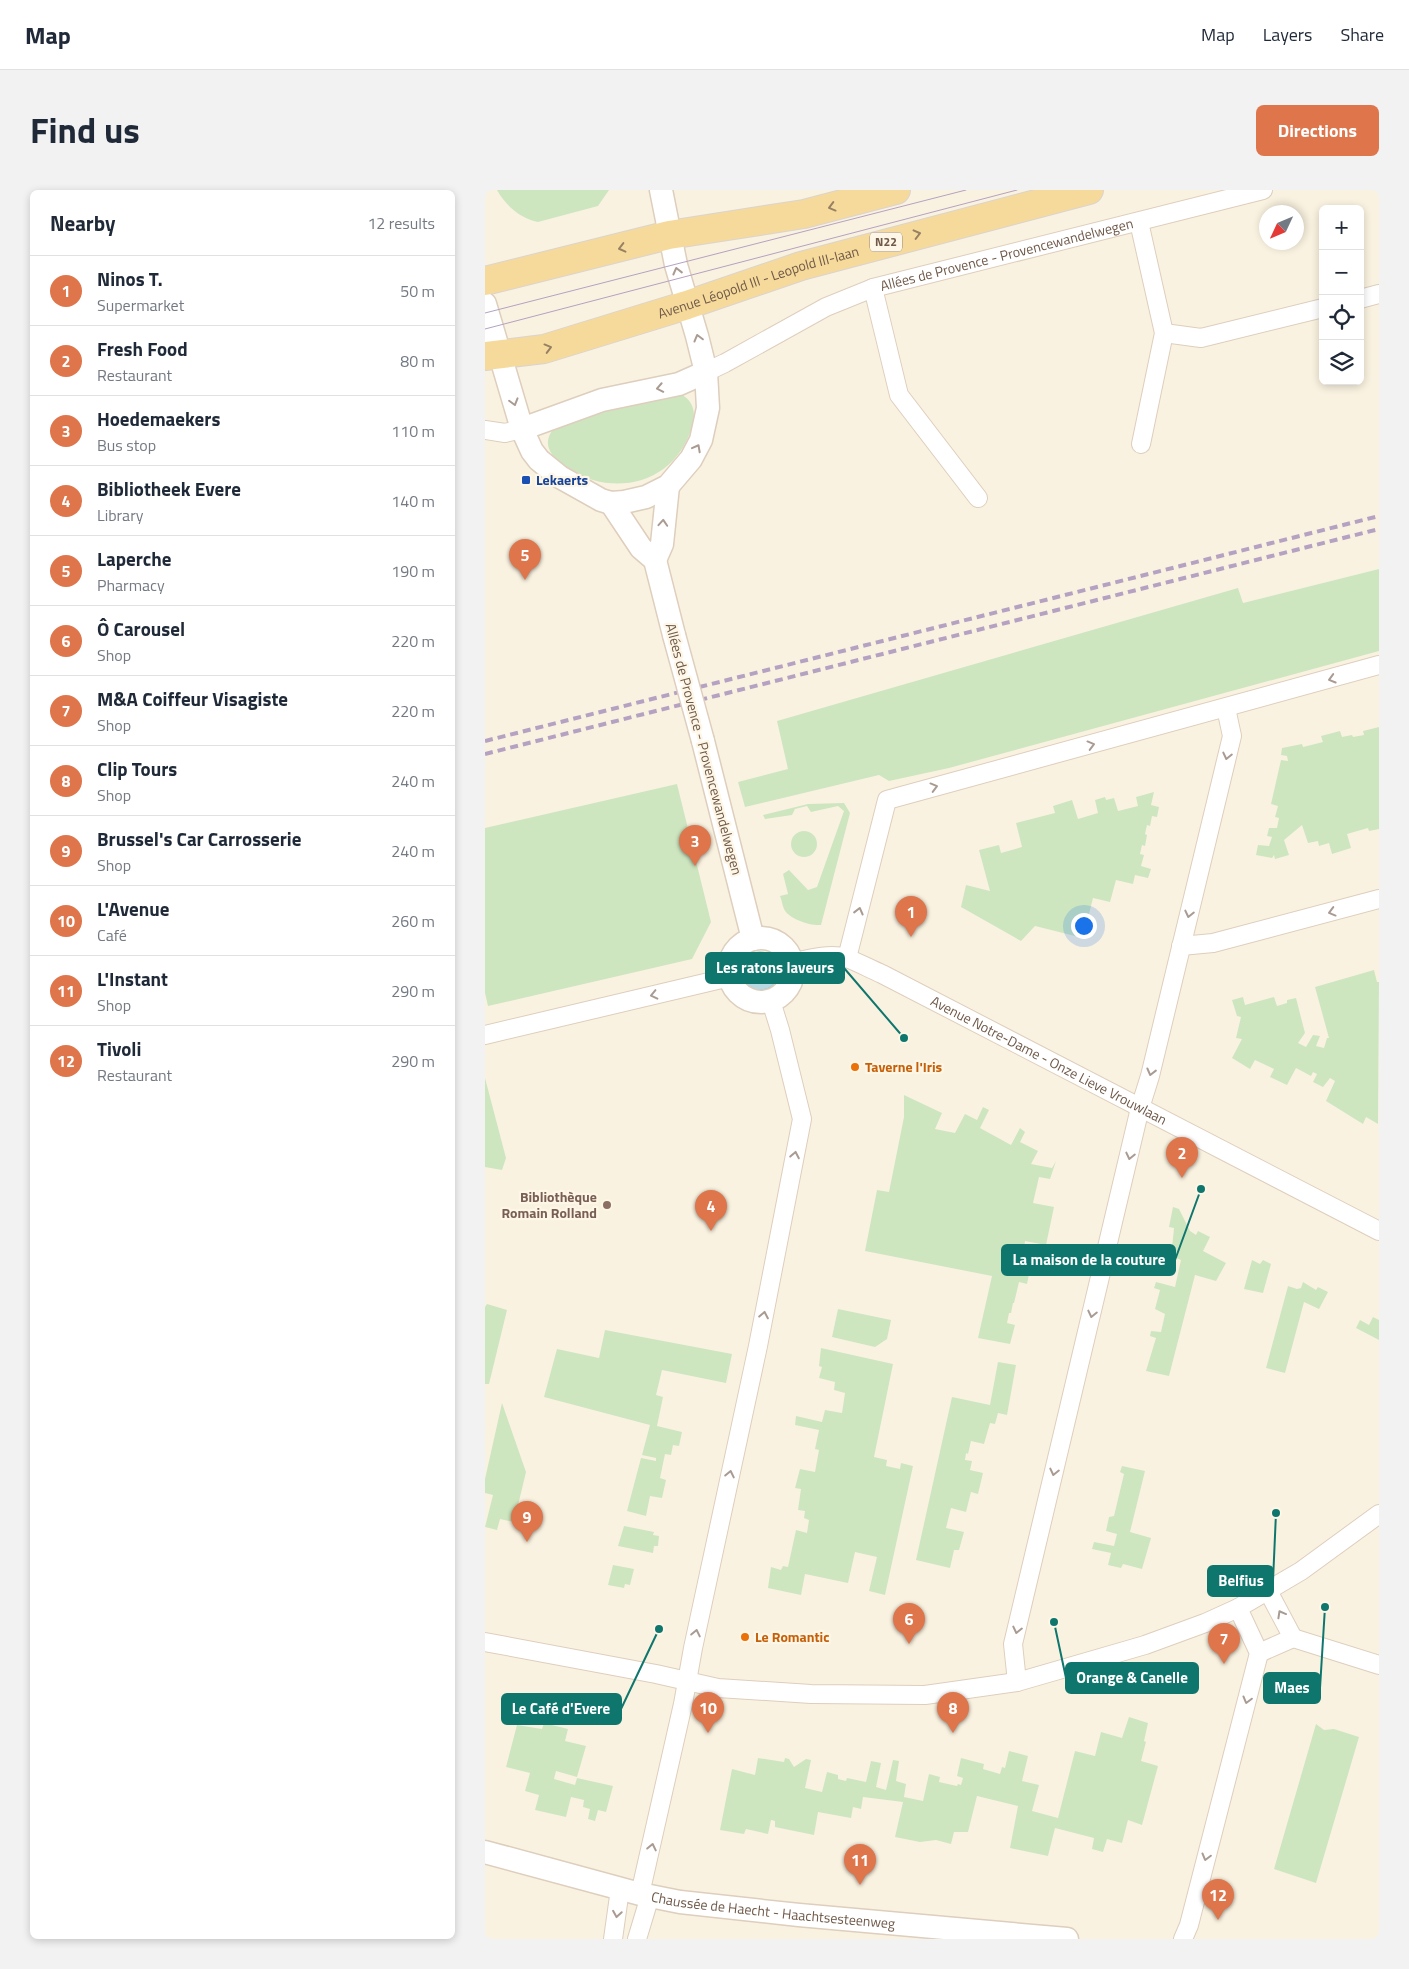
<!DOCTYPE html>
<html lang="en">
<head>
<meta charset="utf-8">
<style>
  :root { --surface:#fff; --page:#f2f2f3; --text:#1f2937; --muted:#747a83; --line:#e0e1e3; --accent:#df754b }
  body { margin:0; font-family:"Titillium Web",sans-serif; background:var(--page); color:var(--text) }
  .controls { position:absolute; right:15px; top:15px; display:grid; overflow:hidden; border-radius:8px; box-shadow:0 2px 8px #0003 }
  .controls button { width:45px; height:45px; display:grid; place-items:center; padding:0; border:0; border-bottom:1px solid var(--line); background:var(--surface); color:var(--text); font:25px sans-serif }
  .compass { position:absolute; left:774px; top:15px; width:45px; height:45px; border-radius:50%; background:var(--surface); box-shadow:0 2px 8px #0003; rotate:226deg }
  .you { position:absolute; left:598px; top:735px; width:18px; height:18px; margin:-12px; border:4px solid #fff; border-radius:50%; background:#1a73e8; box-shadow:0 0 0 8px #1a73e833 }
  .badge { display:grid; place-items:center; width:32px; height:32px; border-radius:50%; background:var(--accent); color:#fff; font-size:16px; font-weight:700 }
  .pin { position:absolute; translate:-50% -41px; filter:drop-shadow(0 1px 2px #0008) }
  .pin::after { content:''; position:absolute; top:26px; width:18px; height:15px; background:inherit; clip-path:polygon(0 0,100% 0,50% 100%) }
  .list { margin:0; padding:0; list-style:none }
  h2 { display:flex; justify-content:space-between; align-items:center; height:65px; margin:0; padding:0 20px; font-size:21px }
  h2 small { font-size:16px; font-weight:400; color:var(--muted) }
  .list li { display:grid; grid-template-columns:32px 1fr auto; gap:15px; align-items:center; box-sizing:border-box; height:70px; padding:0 20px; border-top:1px solid var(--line) }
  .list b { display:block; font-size:19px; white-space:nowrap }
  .list p { margin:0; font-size:16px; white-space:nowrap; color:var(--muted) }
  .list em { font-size:16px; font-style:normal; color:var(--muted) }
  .icon { flex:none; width:28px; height:28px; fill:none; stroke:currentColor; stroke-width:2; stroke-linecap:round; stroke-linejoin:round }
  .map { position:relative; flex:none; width:894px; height:1749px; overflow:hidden; border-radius:8px }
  header { display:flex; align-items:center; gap:30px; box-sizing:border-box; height:70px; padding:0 25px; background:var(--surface); border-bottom:1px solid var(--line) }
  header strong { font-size:24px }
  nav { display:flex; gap:28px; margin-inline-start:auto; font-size:18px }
  .intro { display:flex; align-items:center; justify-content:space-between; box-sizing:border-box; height:120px; padding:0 30px }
  h1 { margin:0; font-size:35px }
  .button { padding:12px 22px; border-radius:8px; background:var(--accent); color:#fff; font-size:18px; font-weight:700 }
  main { display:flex; gap:30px; padding:0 30px }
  aside { flex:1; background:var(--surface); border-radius:8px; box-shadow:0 2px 8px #0003 }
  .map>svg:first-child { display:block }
  .green { fill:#cde6c0 }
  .water { fill:#b6d9e2; stroke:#9dc7d3 }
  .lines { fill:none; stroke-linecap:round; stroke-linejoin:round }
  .minor-casing { stroke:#decebd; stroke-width:20 }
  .tertiary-casing { stroke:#decebd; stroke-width:25 }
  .primary-casing { stroke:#dad4d0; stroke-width:30 }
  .minor { stroke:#fff; stroke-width:18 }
  .tertiary { stroke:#fff; stroke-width:22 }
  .primary { stroke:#f6da9b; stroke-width:28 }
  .tram { stroke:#b5a1c2; stroke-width:1 }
  .rail { stroke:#b5a1c2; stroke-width:4; stroke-dasharray:8 5; stroke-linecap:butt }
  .tertiary-bridge-casing { stroke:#decebd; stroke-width:25; stroke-linecap:butt }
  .tertiary-bridge { stroke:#fff; stroke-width:22 }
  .oneway { stroke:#988062 }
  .oneway2 { stroke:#a99b92 }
  .transit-dot { fill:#1a4fb4; stroke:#fef6e6; stroke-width:2 }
  .food-dot { fill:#e8710a; stroke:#fef6e6; stroke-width:2 }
  .education-dot { fill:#8d6e63; stroke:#fef6e6; stroke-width:2 }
  .labels { text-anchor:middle; stroke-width:4.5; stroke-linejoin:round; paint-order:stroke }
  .shield { fill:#fef6e6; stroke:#9a8878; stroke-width:1 }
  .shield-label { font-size:12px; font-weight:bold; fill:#6f5949 }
  .street-label { font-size:14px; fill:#6f5949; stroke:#fef6e6 }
  .transit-label { font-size:14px; font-weight:bold; fill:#164399; stroke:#fef6e6; text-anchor:start }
  .food-label { font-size:14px; font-weight:bold; fill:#c56008; stroke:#fef6e6; text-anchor:start }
  .education-label { font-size:14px; font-weight:bold; fill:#785e54; stroke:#fef6e6; text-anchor:end }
  .leader { fill:none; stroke:#0f766e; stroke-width:2 }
  .callout-dot { fill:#0f766e; stroke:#fef6e6; stroke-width:2 }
  .callout { fill:#0f766e; stroke:#0f766e; stroke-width:2 }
  .callout-label { font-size:15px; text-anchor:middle; font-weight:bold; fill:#fff }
</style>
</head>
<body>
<header>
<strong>Map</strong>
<nav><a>Map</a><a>Layers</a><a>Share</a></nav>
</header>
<div class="intro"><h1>Find us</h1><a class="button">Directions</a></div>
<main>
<aside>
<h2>Nearby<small>12 results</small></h2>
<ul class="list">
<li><span class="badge">1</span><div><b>Ninos T.</b><p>Supermarket</p></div><em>50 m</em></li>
<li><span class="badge">2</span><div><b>Fresh Food</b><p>Restaurant</p></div><em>80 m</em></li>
<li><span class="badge">3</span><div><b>Hoedemaekers</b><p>Bus stop</p></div><em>110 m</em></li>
<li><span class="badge">4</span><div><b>Bibliotheek Evere</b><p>Library</p></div><em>140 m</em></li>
<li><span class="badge">5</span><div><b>Laperche</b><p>Pharmacy</p></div><em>190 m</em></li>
<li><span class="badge">6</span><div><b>Ô Carousel</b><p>Shop</p></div><em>220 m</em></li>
<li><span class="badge">7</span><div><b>M&amp;A Coiffeur Visagiste</b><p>Shop</p></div><em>220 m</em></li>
<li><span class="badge">8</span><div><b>Clip Tours</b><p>Shop</p></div><em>240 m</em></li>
<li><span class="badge">9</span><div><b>Brussel's Car Carrosserie</b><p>Shop</p></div><em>240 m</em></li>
<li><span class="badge">10</span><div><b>L'Avenue</b><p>Café</p></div><em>260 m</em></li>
<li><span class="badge">11</span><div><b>L'Instant</b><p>Shop</p></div><em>290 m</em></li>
<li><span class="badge">12</span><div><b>Tivoli</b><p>Restaurant</p></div><em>290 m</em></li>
</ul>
</aside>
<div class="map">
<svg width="894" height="1749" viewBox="0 0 894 1749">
  <rect width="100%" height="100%" fill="#faf2e0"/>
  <g class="green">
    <path d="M12 0H124L113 16 53 32C35 28 21 16 12 0Z"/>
    <path d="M193 203C208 209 212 222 207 237 190 293 130 309 82 278 75 273 64 264 63 255 62 240 75 233 86 227Z"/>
    <path d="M894 379V461L464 578 404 591 394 585 260 617 253 592 303 579 292 531 753 398 758 413Z"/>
    <path d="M894 537V639L884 641 883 638 862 644 866 658 847 664 844 653 834 656 833 651 823 653 817 635 799 650 804 665 790 669 789 665 787 668 771 665 773 655 784 656 787 647 782 646 784 638H792L794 628 790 627 793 616 786 614 796 570 803 571 802 566 796 565 797 558 817 554 818 557 838 552 836 546 855 541 857 547 867 545 868 547 879 545 878 541Z"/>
    <path d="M192 594 226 732 207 769 3 816 0 803V638Z"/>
    <path d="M669 602 666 615 674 617 672 627 667 626 665 636 662 635 660 644 662 645 660 656 657 655 655 664 659 665 656 676 666 679 663 688 650 685 648 694 631 690 625 712 608 708 598 748 550 736 536 751 476 717 481 695 505 701 494 660 514 655 516 663 537 657 531 633 570 623 568 616 587 610 593 629 613 623 610 610 620 607 621 610 629 608 633 621 653 616 651 607Z"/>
    <path d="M359 613 365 623 336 735C325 736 304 729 299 719 297 715 297 710 295 706L303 704 298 684 304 680 323 700 332 697 359 621 353 616 326 622 322 616 310 619 307 625 280 629 278 625 323 614Z"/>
    <circle cx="319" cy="654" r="13"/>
    <path d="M889 780 892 792H894L893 934 881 927 878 934 841 911 850 891 845 888 838 897 828 892 832 884 828 882 826 886 811 878 802 895 785 887 789 879 770 870 765 879 747 868 757 849 751 848 756 827 752 826 747 810 758 807 760 815 789 807 792 816 802 813V810L811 808 820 843 813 853 821 857 828 845 835 846 831 856 839 858 842 848H844L830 797Z"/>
    <path d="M0 888 21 968 17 980 0 977Z"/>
    <path d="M419 905 457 923 450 939 470 943 480 924 492 930 498 917 504 920 495 938 526 955 535 938 540 942 535 952 553 961 546 974 567 978 571 971 565 989 554 987 548 1013 569 1017 561 1055 540 1051 537 1072 546 1074 542 1094 534 1092 529 1113H528L526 1123H524L522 1133 530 1135 525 1154 493 1148 507 1086 380 1061 392 1000 404 1002 419 927Z"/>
    <path d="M688 1017 694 1019 705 1041 711 1045 713 1041 725 1047 718 1061 741 1073 731 1091 710 1085 684 1186 661 1181 671 1148 665 1146 666 1141 676 1142 680 1124 670 1119 675 1100 669 1098 671 1092 690 1097 696 1070 689 1067 691 1059 687 1058 689 1038 684 1037Z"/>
    <path d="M767 1070 775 1074 778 1070 786 1074 778 1103 759 1099Z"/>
    <path d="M818 1092 831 1100 833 1097 843 1102 834 1119 819 1112 800 1183 781 1178 803 1096 812 1099 816 1098Z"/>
    <path d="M2 1114 22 1120 4 1194H0V1117Z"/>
    <path d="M353 1119 406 1130 402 1149 390 1157 347 1147Z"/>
    <path d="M888 1127 894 1130V1150L871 1138 875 1130 884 1135Z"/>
    <path d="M120 1140 247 1164 241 1193 177 1180 171 1205 178 1207 172 1236 197 1242 194 1256 188 1255 186 1265 180 1264 175 1288 181 1290 177 1308 165 1306 161 1326 142 1321 156 1268 171 1271V1268L157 1265 165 1235 59 1207 72 1159 114 1168Z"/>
    <path d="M336 1158 408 1174 389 1267 402 1270 401 1276 415 1279 416 1273 428 1276 400 1405 384 1401 392 1367 370 1362 363 1393 320 1384 316 1405 283 1398 286 1377 296 1380 298 1376 303 1377 311 1340 322 1343 324 1330 319 1328 320 1321 313 1320 316 1299 310 1298 315 1279 330 1282 334 1260 330 1259 334 1240 310 1235 311 1226 337 1232 340 1220 357 1223 360 1203 349 1200 350 1192 334 1188 337 1177 334 1176Z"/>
    <path d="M513 1172 531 1175 522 1225 513 1223 510 1234 505 1233 499 1254 486 1251 483 1264 481 1263 480 1270 487 1271 485 1280 498 1283 493 1304 486 1302 481 1322 466 1318 461 1338 479 1342 474 1360H469L465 1378 431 1370 467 1207 505 1215Z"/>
    <path d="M17 1213 41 1282 29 1332 15 1329 12 1340 0 1337 8 1305 0 1303V1289Z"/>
    <path d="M637 1276 660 1281 645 1342 666 1348 657 1379 638 1374 636 1378 623 1375 626 1363 607 1359 609 1352 629 1356 632 1344 621 1341 624 1327 629 1326 639 1284 635 1282Z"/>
    <path d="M139 1336 169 1342 168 1345 174 1346 173 1356H169L168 1363 133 1356Z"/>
    <path d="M128 1375 149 1379 145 1395 140 1394 139 1398 123 1395Z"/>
    <path d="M644 1527 663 1533 659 1551 661 1552 656 1571 673 1576 657 1635 643 1630 637 1653 622 1649 618 1662 607 1659 609 1648 570 1638 563 1666 525 1658 533 1616 492 1606 483 1642H469L466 1654 451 1650 435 1652 410 1647 418 1612 378 1607 376 1619 368 1617 366 1628 333 1622 329 1645 290 1637V1631L286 1630 283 1644 261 1639 259 1644 235 1640 247 1579 270 1585 273 1568 299 1572 300 1568 304 1569 309 1577 321 1569 326 1570 320 1598 337 1602 342 1582 353 1585V1589L361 1591 362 1588 381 1592 386 1571 396 1573 391 1597 401 1600 408 1570 414 1571 411 1591 421 1594 419 1607 438 1611 444 1584 455 1587 454 1592 472 1596 473 1594 476 1595 478 1588 472 1586 476 1568 499 1574 498 1579 515 1584 517 1577 520 1578 524 1561 543 1566 537 1591 554 1595 547 1621 573 1628 590 1561 610 1566 616 1542 637 1548Z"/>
    <path d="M59 1533 83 1539 80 1551 101 1556 92 1587 71 1581 69 1589 90 1595 92 1588 128 1596 121 1622 113 1620 110 1631 103 1629 105 1619 98 1617 99 1610 86 1607 81 1627 50 1620 54 1605 40 1601 45 1583 21 1577 32 1535 57 1539Z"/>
    <path d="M831 1534 839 1540 849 1539 874 1547 831 1693 789 1679Z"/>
  </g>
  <circle class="water" cx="275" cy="781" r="19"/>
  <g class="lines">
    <g class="minor-casing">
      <g id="minor">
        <path d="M654 32 679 143 656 254"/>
        <path d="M388 98 414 205 493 308"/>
        <path d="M875 109 894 104"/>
        <path d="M679 143 716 148 838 118"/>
        <path id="s1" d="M221 182 240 173 341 117 388 98 778 0"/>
        <path d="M0 240 20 243 37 239"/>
        <path d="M696 756 728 753 894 709"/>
        <path d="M362 768 402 610 894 475"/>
        <path id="s2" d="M307 773C324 769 345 763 361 768 373 772 385 779 397 784L894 1041"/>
        <path d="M0 845 245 787"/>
        <path d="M783 1401 808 1448"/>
        <path d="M0 1452 171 1484 233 1498 326 1504 440 1505 532 1492 660 1455 720 1433 753 1418 816 1381 894 1324"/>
        <path d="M774 1463 808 1448 894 1475"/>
        <path d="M532 1492 528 1454 655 918 665 886 747 546 741 518"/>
        <path d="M155 1704 198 1514 208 1458 273 1156 317 929 295 840 286 811"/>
        <path d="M128 1749 135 1699"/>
        <path d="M152 1749 165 1706"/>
        <path d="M698 1749 704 1735 774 1463 753 1418"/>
      </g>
    </g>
    <g class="tertiary-casing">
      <g id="tertiary">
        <path d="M0 114 37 239 47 261 54 270 75 287 116 310 126 313 139 312 161 307 183 296 206 269 216 250 223 218 221 182 212 146 191 75 176 0"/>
        <path d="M37 239 117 210 194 194 221 182"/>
        <path d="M126 313 156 358 170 370 189 445"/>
        <path d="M170 370 177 354 183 296"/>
        <path d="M218 551 268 749"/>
        <circle cx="276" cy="780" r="32"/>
        <path id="s3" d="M0 1662 155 1704 195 1712 314 1725 582 1749"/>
      </g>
    </g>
    <g class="primary-casing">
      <g id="primary">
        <path d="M0 91 184 45 319 24 411 0"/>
        <path id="s4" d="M0 166 59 159 202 115 316 76 604 0"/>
      </g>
    </g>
    <use href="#minor" class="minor"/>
    <use href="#tertiary" class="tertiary"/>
    <use href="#primary" class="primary"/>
    <g class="tram">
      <path d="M0 123 481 0"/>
      <path d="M0 139 532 0"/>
    </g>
    <g class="rail">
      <path d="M0 551 894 326"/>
      <path d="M0 564 894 339"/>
    </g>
    <g class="tertiary-bridge-casing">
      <path id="tertiary-bridge" d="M189 445 218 551"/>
    </g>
    <use href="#tertiary-bridge" class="tertiary-bridge"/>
  </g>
  <defs><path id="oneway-chevron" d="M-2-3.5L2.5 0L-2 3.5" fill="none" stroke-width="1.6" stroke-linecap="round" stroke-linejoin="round" transform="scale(1.25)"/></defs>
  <g class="oneway">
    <use href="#oneway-chevron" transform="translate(347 17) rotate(165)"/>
    <use href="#oneway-chevron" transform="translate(432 44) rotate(-14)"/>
    <use href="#oneway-chevron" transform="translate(137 58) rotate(166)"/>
    <use href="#oneway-chevron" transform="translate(63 158) rotate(-15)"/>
  </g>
  <g class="oneway2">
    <use href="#oneway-chevron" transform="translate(192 81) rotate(-104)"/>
    <use href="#oneway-chevron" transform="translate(213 148) rotate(-105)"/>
    <use href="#oneway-chevron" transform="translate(175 198) rotate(169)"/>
    <use href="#oneway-chevron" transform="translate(29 212) rotate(74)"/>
    <use href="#oneway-chevron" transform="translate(212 258) rotate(-62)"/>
    <use href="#oneway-chevron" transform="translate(178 333) rotate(-86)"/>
    <use href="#oneway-chevron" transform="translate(847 489) rotate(164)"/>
    <use href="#oneway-chevron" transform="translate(606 555) rotate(-15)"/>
    <use href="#oneway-chevron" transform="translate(742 566) rotate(103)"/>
    <use href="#oneway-chevron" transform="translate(449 597) rotate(-15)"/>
    <use href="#oneway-chevron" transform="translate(374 721) rotate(-76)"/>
    <use href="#oneway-chevron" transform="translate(847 722) rotate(165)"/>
    <use href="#oneway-chevron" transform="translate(704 724) rotate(103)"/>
    <use href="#oneway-chevron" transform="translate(169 805) rotate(167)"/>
    <use href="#oneway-chevron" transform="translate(666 882) rotate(104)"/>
    <use href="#oneway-chevron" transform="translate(310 965) rotate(-79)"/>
    <use href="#oneway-chevron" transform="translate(645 966) rotate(103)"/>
    <use href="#oneway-chevron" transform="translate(607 1124) rotate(103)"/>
    <use href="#oneway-chevron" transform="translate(279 1125) rotate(-79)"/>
    <use href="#oneway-chevron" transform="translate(569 1282) rotate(103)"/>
    <use href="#oneway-chevron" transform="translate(245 1284) rotate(-78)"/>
    <use href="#oneway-chevron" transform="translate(796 1424) rotate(-119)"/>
    <use href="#oneway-chevron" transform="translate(532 1440) rotate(103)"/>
    <use href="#oneway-chevron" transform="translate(211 1443) rotate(-78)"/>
    <use href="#oneway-chevron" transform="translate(762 1510) rotate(105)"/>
    <use href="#oneway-chevron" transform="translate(167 1657) rotate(-78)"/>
    <use href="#oneway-chevron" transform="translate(721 1667) rotate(105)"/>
    <use href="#oneway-chevron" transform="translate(132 1724) rotate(99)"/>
  </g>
  <rect class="transit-dot" x="36" y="285" width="10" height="10" rx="2.5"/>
  <g class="food-dot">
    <circle cx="370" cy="877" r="5"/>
    <circle cx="260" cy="1447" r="5"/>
  </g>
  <circle class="education-dot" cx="122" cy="1015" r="5"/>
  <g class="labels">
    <rect class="shield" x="385" y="42.5" width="32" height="19" rx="4"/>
    <g class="shield-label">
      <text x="401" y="56">N22</text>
    </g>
    <g class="street-label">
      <text dy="5" stroke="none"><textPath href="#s1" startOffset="325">Allées de Provence - Provencewandelwegen</textPath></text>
      <text dy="5" stroke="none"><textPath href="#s4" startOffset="284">Avenue Léopold III - Leopold III-laan</textPath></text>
      <text transform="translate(219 559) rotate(75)" y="5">Allées de Provence - Provencewandelwegen</text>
      <text dy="5" stroke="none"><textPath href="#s2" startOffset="282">Avenue Notre-Dame - Onze Lieve Vrouwlaan</textPath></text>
      <text dy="5" stroke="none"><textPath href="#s3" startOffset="295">Chaussée de Haecht - Haachtsesteenweg</textPath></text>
    </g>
    <g class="transit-label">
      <text x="51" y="295">Lekaerts</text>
    </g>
    <g class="food-label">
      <text x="380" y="882">Taverne l'Iris</text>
      <text x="270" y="1452">Le Romantic</text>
    </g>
    <g class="education-label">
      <text x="112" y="1012">Bibliothèque<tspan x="112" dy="16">Romain Rolland</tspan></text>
    </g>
  </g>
  <path class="leader" d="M419 848L359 778M716 999L690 1070M791 1323L788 1391M569 1432L581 1488M840 1417L835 1498M174 1439L136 1519"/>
  <g class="callout-dot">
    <circle cx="419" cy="848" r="5"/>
    <circle cx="716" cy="999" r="5"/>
    <circle cx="791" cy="1323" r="5"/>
    <circle cx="569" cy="1432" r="5"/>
    <circle cx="840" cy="1417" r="5"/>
    <circle cx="174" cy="1439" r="5"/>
  </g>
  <g class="callout">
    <rect x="221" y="763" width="138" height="30" rx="5"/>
    <rect x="517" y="1055" width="173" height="30" rx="5"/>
    <rect x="723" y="1376" width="65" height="30" rx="5"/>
    <rect x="581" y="1473" width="132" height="30" rx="5"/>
    <rect x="779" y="1483" width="56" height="30" rx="5"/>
    <rect x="17" y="1504" width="119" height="30" rx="5"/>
  </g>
  <g class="callout-label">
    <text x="290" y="783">Les ratons laveurs</text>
    <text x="604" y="1075">La maison de la couture</text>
    <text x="756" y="1396">Belfius</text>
    <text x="647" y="1493">Orange &amp; Canelle</text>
    <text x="807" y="1503">Maes</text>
    <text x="76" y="1524">Le Café d'Evere</text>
  </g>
</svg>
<div class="controls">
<button>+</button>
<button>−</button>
<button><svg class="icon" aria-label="locate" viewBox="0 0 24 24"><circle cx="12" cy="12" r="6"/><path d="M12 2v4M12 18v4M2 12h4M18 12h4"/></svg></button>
<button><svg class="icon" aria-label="layers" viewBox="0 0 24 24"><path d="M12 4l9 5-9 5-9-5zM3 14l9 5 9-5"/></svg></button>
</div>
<svg class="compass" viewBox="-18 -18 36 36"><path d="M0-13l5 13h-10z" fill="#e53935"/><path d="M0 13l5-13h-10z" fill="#747a83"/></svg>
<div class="you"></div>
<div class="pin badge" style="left:426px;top:747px">1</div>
<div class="pin badge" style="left:697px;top:988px">2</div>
<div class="pin badge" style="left:210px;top:676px">3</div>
<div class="pin badge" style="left:226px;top:1041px">4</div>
<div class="pin badge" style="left:40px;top:390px">5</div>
<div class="pin badge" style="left:424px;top:1454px">6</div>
<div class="pin badge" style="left:739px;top:1474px">7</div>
<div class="pin badge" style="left:468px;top:1543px">8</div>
<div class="pin badge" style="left:42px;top:1352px">9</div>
<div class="pin badge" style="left:223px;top:1543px">10</div>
<div class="pin badge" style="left:375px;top:1695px">11</div>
<div class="pin badge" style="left:733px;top:1730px">12</div>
</div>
</main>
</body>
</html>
